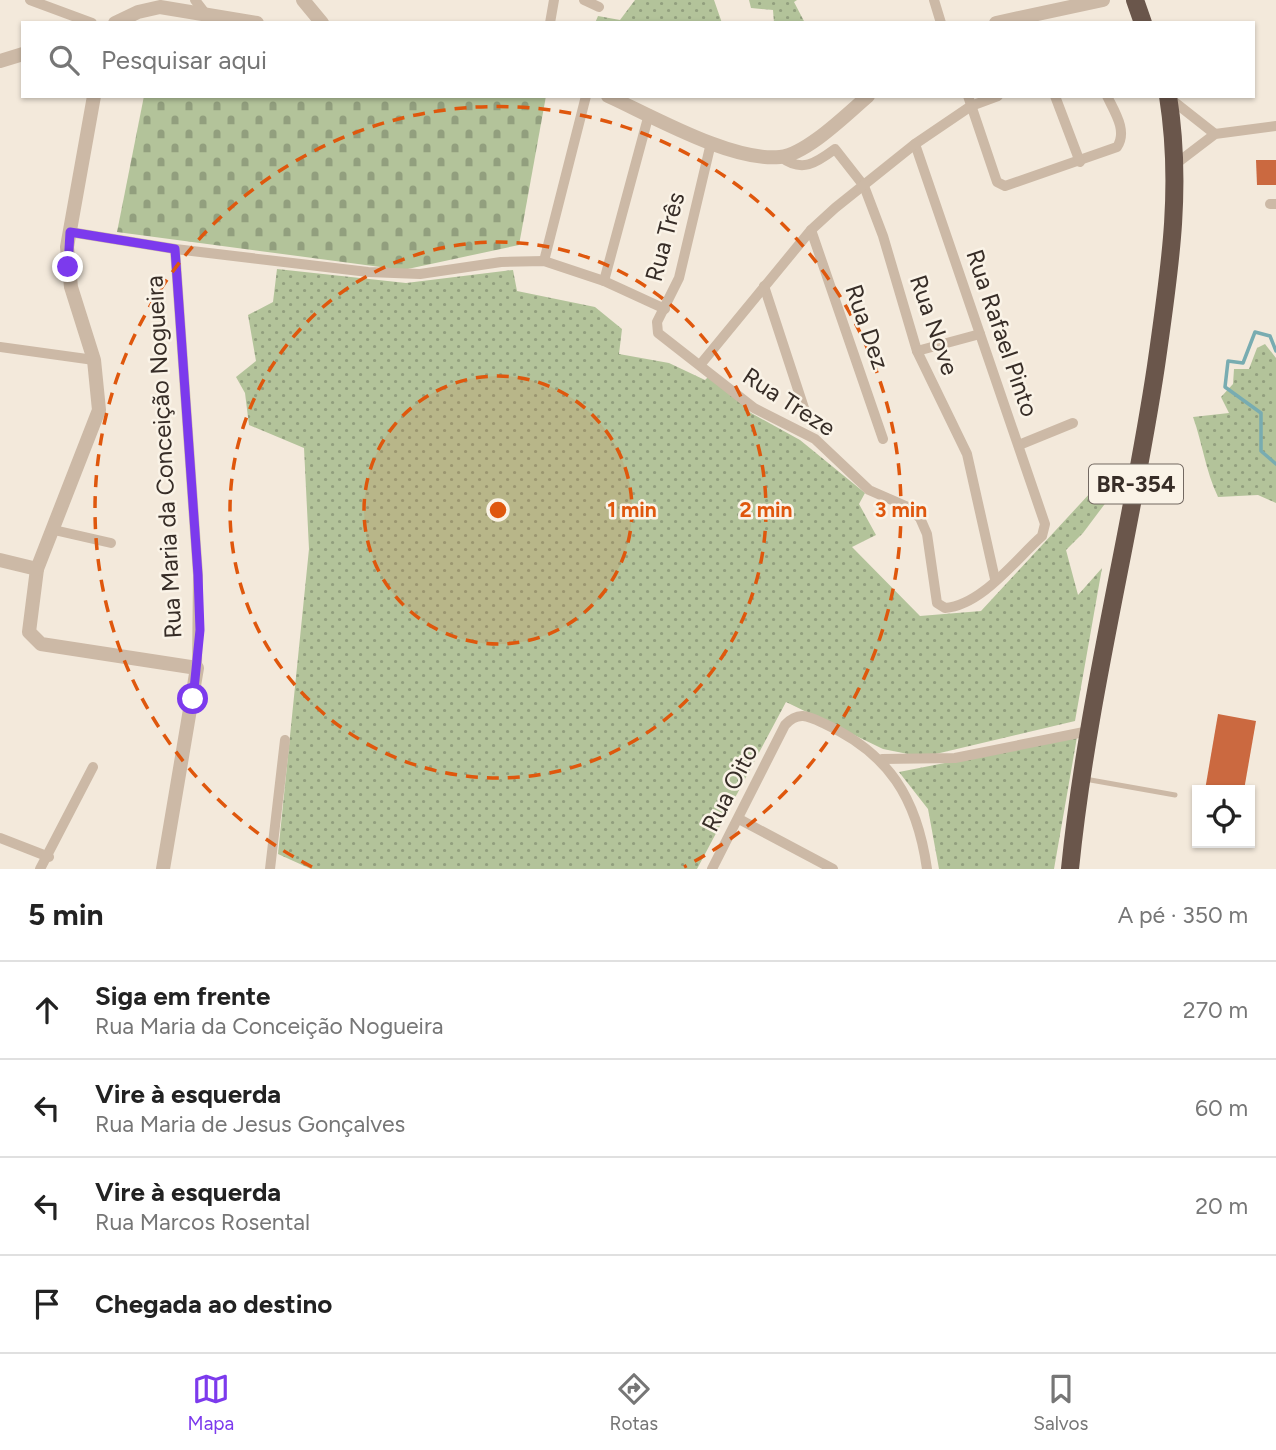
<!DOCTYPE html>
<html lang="pt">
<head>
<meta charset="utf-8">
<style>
  :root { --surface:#fff; --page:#f2f2f2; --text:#222; --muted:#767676; --line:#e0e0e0; --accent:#7c3aed }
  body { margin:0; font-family:Figtree,sans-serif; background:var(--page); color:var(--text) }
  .controls { position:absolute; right:21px; bottom:21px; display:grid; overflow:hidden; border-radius:0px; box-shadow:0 2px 5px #0004 }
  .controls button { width:63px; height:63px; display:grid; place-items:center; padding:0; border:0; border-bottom:2px solid var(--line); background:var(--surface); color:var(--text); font:35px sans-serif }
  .stop { position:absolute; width:21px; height:21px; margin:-16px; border:5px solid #7c3aed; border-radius:50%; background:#fff }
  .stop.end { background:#7c3aed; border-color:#fff; box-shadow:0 2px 7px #0008 }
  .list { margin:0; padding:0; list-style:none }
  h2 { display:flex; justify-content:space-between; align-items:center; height:91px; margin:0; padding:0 28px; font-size:30px }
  h2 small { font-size:23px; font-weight:400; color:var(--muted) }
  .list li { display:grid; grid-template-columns:46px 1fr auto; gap:21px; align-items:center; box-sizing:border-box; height:98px; padding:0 28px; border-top:2px solid var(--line) }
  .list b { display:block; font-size:26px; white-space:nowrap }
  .list p { margin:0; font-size:23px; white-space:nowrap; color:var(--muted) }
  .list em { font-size:23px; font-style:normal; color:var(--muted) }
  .icon { flex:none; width:38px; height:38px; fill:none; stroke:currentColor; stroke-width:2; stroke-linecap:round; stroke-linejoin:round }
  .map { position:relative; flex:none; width:1276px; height:869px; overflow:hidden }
  .search { position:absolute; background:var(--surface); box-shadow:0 2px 5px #0004; left:21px; right:21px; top:21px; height:77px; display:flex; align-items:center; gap:18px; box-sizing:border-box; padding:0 24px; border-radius:0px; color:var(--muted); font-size:26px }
  .sheet { height:483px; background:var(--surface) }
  nav { display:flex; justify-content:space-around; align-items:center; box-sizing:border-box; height:98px; border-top:2px solid var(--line); background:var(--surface); font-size:19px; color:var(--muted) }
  nav a { display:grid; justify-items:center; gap:4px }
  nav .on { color:var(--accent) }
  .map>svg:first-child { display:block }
  .grass { fill:url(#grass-dots) }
  .cemetery { fill:url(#cemetery-stones) }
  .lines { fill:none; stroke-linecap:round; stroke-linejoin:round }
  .stream { stroke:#78acb1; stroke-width:3.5 }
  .building { fill:#cb6940 }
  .service { stroke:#ccb9a6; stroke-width:5 }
  .minor { stroke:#ccb9a6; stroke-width:10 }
  .tertiary { stroke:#ccb9a6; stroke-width:14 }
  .trunk { stroke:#6a564b; stroke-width:18 }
  .route { stroke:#7c3aed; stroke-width:9 }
  .ring { fill:none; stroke:#df570d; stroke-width:3.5; stroke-dasharray:12 9 }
  .labels { text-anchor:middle; stroke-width:5; stroke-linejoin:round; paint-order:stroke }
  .shield { fill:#faf3e7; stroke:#726861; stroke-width:2 }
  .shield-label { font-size:23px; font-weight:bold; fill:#372d27 }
  .street-label { font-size:24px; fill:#372d27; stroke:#faf3e7 }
  .centre { fill:#df570d; stroke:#faf3e7; stroke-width:3.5 }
  .ring-label { font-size:21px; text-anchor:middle; font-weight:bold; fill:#df570d; stroke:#faf3e7; stroke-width:5; stroke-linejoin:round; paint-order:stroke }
</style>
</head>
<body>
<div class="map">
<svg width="1276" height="869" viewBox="0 0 1276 869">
  <defs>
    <pattern id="grass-dots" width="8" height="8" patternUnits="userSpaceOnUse" patternTransform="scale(1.75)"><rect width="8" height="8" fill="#b3c39a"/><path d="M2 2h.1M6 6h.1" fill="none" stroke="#929f7e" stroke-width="1.8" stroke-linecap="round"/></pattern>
    <pattern id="cemetery-stones" width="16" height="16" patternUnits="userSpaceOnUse" patternTransform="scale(1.75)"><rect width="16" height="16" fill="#b3c39a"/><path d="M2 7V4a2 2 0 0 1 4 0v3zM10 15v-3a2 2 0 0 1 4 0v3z" fill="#929f7e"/></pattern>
  </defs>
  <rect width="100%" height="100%" fill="#f3e9db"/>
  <g class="grass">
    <path d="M635 0H714L722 23H595L598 16 620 20Z"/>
    <path d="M749 0H797L794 2 805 23H774L773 10 751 8Z"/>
    <path d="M277 269 406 283 513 270 517 291 595 307 622 329 619 354 669 363 705 380 711 374 751 413 800 440 865 493 859 504 876 535 852 547 920 616 981 611 1092 491 1107 501 1083 533 1066 550 1078 595 1102 568 1075 721 923 757 883 749 786 702 697 869H311L278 854 309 549 304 448 249 425 245 393 236 377 256 361 248 315 273 302Z"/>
    <path d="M1265 344 1276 358V503L1258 495 1218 497C1205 469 1203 445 1193 417L1229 413 1221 397 1233 384 1234 369H1249L1257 348Z"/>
    <path d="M1077 737 1054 869H939L928 809 899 772Z"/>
  </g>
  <path class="cemetery" d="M144 96H546L519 245 403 270 117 232Z"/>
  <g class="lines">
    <path class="stream" d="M1276 351 1270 336 1255 332 1243 363 1228 361 1225 387 1261 413V451L1276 464"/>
  </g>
  <g class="building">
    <path d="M1256 160H1276V185H1257Z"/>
    <path d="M1218 714 1256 721 1244 790H1205Z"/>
  </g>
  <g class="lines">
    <path class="service" d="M1085 779 1175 795"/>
    <g class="minor">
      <path d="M30 0 92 23"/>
      <path d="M195 0 205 13"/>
      <path d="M584 0 599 7"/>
      <path d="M934 0 941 23"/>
      <path d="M550 23 554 0"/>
      <path d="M968 96 997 182 1005 186 1117 147C1128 131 1114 111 1107 96"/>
      <path d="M1055 96 1080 162"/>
      <path d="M1168 97 1215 134"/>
      <path d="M711 143 679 278 657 322 658 333 754 408 815 439 869 490 908 507 920 518 927 534 937 603 945 608C982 605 1015 560 1042 536L1045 524 915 144"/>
      <path d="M781 157C802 173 816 163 835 149L864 186 883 236 917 351 967 454 995 579"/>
      <path d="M1177 163 1215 134 1276 126"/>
      <path d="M1270 204H1276"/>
      <path d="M811 230 883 439"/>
      <path d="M70 232 175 249 368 272 420 274 501 262 544 261 604 281 665 309"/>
      <path d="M175 249 198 575 197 668"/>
      <path d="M544 261 586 96"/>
      <path d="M604 281 649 114"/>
      <path d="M764 286 804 408"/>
      <path d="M0 347 94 360"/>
      <path d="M917 351 980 334"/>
      <path d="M700 365 811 230 835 208 915 144 971 106 998 96"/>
      <path d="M1019 445 1073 423"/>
      <path d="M54 530 111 543"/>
      <path d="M882 759 955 758 1089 731"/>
      <path d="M739 819 833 869"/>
      <path d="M0 838 49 857"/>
      <path d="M40 869 93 767"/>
      <path d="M270 869 285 740"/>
      <path d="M712 869 785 725C798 711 808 716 823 723 889 753 917 798 927 869"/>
    </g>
    <g class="tertiary">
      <path d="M303 0 322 23"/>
      <path d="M115 23 138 12 160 7 257 23"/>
      <path d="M996 23 1103 0"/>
      <path d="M0 61 23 54"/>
      <path d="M94 96 67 247 71 287 94 360 99 410 37 569 29 632 41 644 197 668 163 869"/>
      <path d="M608 96C652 116 732 162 780 157 807 154 847 114 868 96"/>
      <path d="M0 560 37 569"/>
    </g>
    <g class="trunk">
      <path d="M1135 0 1143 23"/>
      <path d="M1070 869C1087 699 1131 534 1156 366 1169 274 1183 189 1168 96"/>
    </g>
  </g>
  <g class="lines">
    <path class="route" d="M68 267 70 232 175 249 198 575 200 630 193 699"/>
  </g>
  <circle cx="498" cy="510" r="134" fill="#df570d" fill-opacity=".12"/>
  <g class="ring">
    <circle cx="498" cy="510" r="134"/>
    <circle cx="498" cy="510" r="268"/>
    <path d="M312 867A403 403 0 1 1 684 867"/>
  </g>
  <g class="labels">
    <rect class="shield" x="1089" y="464.5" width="94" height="39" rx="5"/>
    <g class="shield-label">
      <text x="1136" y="492">BR-354</text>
    </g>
    <g class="street-label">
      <text transform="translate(665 237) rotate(-75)" y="8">Rua Três</text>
      <text transform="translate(934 325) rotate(71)" y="8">Rua Nove</text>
      <text transform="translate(867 327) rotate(71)" y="8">Rua Dez</text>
      <text transform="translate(1002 333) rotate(71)" y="8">Rua Rafael Pinto</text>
      <text transform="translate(789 402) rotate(33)" y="8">Rua Treze</text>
      <text transform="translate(164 457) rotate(-93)" y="8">Rua Maria da Conceição Nogueira</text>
      <text transform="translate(730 788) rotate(-63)" y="8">Rua Oito</text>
    </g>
  </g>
  <circle cx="498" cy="510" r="10" class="centre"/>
  <g class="ring-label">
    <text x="632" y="517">1 min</text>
    <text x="766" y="517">2 min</text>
    <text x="901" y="517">3 min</text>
  </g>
</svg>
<div class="controls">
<button><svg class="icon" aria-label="locate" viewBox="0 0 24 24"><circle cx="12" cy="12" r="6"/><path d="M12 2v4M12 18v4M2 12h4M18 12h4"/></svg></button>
</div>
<div class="stop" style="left:193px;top:699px"></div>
<div class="stop end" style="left:68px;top:267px"></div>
<div class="search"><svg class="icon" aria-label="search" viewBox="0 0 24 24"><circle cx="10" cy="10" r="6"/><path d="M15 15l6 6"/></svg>Pesquisar aqui</div>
</div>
<section class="sheet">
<h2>5 min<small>A pé · 350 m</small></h2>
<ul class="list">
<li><svg class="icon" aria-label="ahead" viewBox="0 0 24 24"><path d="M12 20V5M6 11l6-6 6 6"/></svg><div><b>Siga em frente</b><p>Rua Maria da Conceição Nogueira</p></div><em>270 m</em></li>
<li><svg class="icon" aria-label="left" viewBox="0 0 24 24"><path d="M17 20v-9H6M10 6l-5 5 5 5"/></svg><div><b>Vire à esquerda</b><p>Rua Maria de Jesus Gonçalves</p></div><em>60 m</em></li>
<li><svg class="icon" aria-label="left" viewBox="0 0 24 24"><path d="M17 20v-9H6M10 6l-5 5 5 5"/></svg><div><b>Vire à esquerda</b><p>Rua Marcos Rosental</p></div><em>20 m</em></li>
<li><svg class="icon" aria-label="arrive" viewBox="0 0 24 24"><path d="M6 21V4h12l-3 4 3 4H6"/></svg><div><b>Chegada ao destino</b></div></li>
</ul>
</section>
<nav>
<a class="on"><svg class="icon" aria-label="map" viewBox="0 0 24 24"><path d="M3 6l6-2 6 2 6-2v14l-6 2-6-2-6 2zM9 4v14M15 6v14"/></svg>Mapa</a>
<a><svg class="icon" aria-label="directions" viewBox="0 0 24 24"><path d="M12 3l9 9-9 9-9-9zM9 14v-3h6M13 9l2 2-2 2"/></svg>Rotas</a>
<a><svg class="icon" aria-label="saved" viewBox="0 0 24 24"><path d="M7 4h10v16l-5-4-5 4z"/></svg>Salvos</a>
</nav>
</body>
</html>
